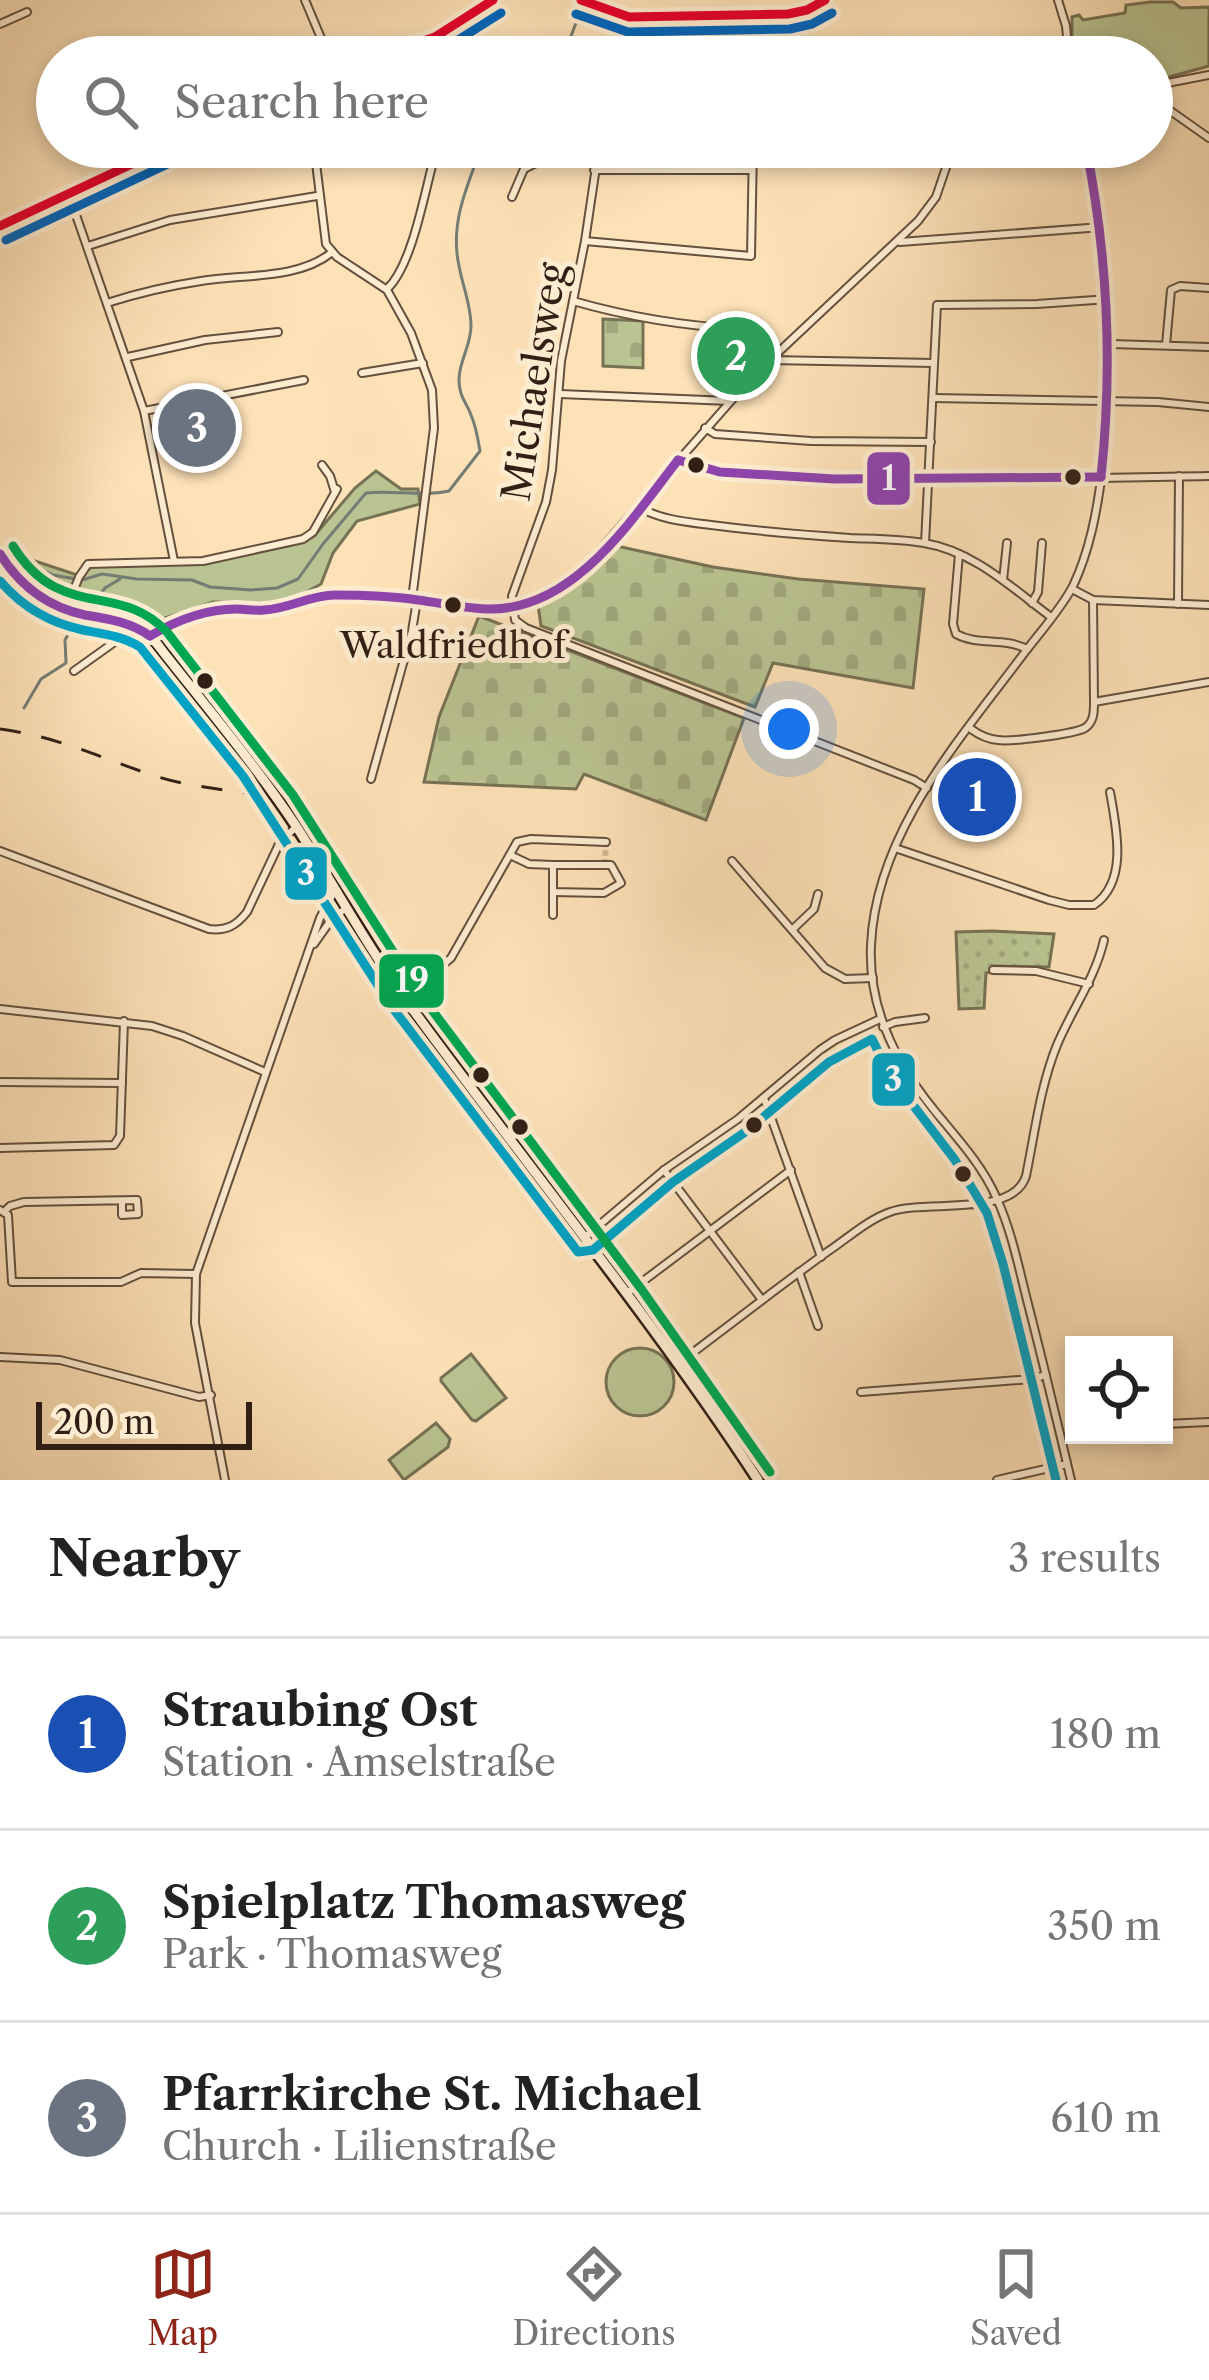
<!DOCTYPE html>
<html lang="en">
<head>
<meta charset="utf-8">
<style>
  :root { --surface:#fff; --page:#f6f6f6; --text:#222; --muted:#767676; --line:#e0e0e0; --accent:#8f2418 }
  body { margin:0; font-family:"Libre Caslon Text",serif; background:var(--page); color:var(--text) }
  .controls { position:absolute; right:36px; bottom:36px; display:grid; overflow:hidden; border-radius:0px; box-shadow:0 6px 18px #0003 }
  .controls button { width:108px; height:108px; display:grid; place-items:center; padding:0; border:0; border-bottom:3px solid var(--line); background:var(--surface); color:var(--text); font:60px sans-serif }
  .scale { position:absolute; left:36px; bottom:30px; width:216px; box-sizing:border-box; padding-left:12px; border:6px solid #311f15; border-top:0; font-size:33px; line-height:42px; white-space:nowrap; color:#311f15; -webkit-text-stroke:9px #feecd0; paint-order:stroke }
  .you { position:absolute; left:789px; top:729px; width:42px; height:42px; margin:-30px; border:9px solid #fff; border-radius:50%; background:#1a73e8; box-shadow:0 0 0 18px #1a73e833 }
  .badge { display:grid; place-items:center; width:78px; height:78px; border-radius:50%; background:var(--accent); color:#fff; font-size:39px; font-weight:700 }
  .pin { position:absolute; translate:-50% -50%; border:6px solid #fff; box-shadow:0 3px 12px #0006 }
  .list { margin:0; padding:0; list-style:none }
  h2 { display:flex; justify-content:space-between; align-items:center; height:156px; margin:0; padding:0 48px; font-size:51px }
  h2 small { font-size:39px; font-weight:400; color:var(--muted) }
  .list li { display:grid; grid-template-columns:78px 1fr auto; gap:36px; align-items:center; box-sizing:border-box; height:192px; padding:0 48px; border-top:3px solid var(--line) }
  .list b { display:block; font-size:45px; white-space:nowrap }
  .list p { margin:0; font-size:39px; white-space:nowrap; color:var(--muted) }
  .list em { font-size:39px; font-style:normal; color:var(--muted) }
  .icon { flex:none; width:66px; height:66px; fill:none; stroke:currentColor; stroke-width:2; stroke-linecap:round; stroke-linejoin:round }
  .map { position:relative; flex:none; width:1209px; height:1480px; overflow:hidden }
  .search { position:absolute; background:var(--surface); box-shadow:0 6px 18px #0003; left:36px; right:36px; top:36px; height:132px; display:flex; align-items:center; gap:30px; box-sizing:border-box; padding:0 42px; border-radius:66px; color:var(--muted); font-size:45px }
  .sheet { height:732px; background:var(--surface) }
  nav { display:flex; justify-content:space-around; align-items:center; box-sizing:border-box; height:168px; border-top:3px solid var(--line); background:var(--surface); font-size:33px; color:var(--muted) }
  nav a { display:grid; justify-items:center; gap:6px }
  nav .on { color:var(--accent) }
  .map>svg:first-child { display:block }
  .grass { fill:url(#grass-dots); stroke:#767254; stroke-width:3 }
  .cemetery { fill:url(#cemetery-stones); stroke:#767254; stroke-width:3 }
  .park { fill:#bac492; stroke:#767254; stroke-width:3 }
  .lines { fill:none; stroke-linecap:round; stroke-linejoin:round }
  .stream { stroke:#747d75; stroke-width:3 }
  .minor-tunnel { stroke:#d4ba97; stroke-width:6; stroke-dasharray:6 3; stroke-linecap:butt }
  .minor-casing { stroke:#64503e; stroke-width:10 }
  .tertiary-casing { stroke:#64503e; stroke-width:12 }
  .secondary-casing { stroke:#311f15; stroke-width:14 }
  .minor { stroke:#feecd0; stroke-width:6 }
  .tertiary { stroke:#feecd0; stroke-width:8 }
  .secondary { stroke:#feecd0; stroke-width:9 }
  .rail { stroke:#311f15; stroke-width:3; stroke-dasharray:21 21; stroke-linecap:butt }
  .bus-1-casing { stroke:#feecd0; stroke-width:18 }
  .bus-2-casing { stroke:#feecd0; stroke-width:18 }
  .bus-3-casing { stroke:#feecd0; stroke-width:18 }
  .bus-4-casing { stroke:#feecd0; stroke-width:18 }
  .bus-5-casing { stroke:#feecd0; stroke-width:18 }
  .bus-1 { stroke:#8e44ad; stroke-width:9 }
  .bus-2 { stroke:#02a2c5; stroke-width:9 }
  .bus-3 { stroke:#00a651; stroke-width:9 }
  .bus-4 { stroke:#e4002b; stroke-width:9 }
  .bus-5 { stroke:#0065bd; stroke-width:9 }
  .bus-dot { fill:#311f15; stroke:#feecd0; stroke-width:4.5 }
  .labels { text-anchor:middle; stroke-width:10; stroke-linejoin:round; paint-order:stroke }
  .bus-label { font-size:36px; fill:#311f15; stroke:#feecd0 }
  .street-label { font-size:39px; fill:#311f15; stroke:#feecd0 }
  .line-badge { stroke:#feecd0; stroke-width:4.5 }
  .badge-label { font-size:33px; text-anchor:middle; font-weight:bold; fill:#fff }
</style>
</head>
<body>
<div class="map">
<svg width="1209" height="1480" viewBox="0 0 1209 1480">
  <defs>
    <pattern id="grass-dots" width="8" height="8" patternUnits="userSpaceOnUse" patternTransform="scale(3)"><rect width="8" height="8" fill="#bac492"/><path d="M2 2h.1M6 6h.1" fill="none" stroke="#a0a87d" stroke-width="1.8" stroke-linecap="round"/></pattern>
    <pattern id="cemetery-stones" width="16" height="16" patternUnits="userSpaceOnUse" patternTransform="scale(3)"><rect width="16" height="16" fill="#bac492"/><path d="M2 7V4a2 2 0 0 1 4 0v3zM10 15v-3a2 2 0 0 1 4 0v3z" fill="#a0a87d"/></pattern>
  </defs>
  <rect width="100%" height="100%" fill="#fde1b7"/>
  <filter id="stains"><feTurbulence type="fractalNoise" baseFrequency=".00167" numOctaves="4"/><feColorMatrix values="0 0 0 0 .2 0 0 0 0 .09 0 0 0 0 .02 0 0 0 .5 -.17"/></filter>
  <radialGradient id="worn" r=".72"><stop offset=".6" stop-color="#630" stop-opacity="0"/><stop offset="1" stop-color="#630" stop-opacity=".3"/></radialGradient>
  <path class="grass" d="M992 931 1054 934 1049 967 992 966V972L986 973 984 1008 959 1009 956 932Z"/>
  <g class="cemetery">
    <path d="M603 319 643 321V368L603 366Z"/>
    <path d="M612 545 713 567 798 579 924 589 913 688 773 663 755 707 541 626 538 605 576 581Z"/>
    <path d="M479 616 744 718 706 820 584 774 576 789 424 782 439 717Z"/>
  </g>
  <g class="park">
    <path d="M1150 2H1173L1181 8 1209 7V66L1162 79H1152V57H1098L1097 52 1072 51V17L1079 15 1083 20 1125 13 1126 5Z"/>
    <path d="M715 330H729V338L738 343 744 338 754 336 756 352 763 360 747 374 713 370Z"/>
    <path d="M376 471 401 489H418L420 504 357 521 333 553 321 584 301 595 268 603 213 602 159 620 114 607 79 604 57 596 31 580 8 552 83 577 87 570 94 566 204 563 304 542 314 536 355 488Z"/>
    <circle cx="640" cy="1382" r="34"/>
    <path d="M471 1354 506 1398 476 1421 472 1420 441 1381V1378Z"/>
    <path d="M436 1423 450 1439 448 1447 404 1480 389 1460Z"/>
  </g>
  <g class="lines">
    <g class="stream">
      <path d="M557 57 571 36 583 5"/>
      <path d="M0 565 22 562 53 575 82 580 102 574 137 579 192 580 210 587 251 590 277 588 298 579 323 544 366 493C394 490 422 497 449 491L480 451C478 439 476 426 471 415 468 406 461 398 460 389 455 367 471 348 471 326 471 301 459 278 457 253 453 214 469 184 481 147"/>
      <path d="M91 606 105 588 120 579"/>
      <path d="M24 708 41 679 66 663 65 640 75 622"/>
    </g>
    <path class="minor-tunnel" d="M605 865 606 842"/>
    <g class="minor-casing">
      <g id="minor">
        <path d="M305 0 329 57"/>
        <path d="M1058 0 1066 26 1069 57"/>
        <path d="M0 24 27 12"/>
        <path d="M444 32 463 57"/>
        <path d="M620 57 629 17"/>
        <path d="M1152 86 1209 75"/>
        <path d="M1157 86 1165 107 1209 138"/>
        <path d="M314 147 326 244 337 257 387 290 411 333 432 390 434 428 412 599"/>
        <path d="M599 147 585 241 561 361 552 470 546 502 512 596 515 620 526 628 914 780 927 788"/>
        <path d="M594 170H751"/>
        <path d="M69 195 144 411 174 561"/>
        <path d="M512 197 524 169 536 163 596 162"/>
        <path d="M585 241 751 256 753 147"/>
        <path d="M900 242 1102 227"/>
        <path d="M88 246 170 220 317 196"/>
        <path d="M387 289C414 264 426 183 437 147"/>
        <path d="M573 301C629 317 683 326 741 329L742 334 739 338 732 335V328"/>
        <path d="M107 303C138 293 168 286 201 281 242 274 297 280 331 253"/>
        <path d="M1111 344 1209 347"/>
        <path d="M1166 345 1171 290 1180 286 1209 288"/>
        <path d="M128 357 205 340 278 332"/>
        <path d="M769 360 934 363"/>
        <path d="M362 373 423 363"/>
        <path d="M560 394 730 401"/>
        <path d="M933 398 1158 402 1209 407"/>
        <path d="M144 411 304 380"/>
        <path d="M705 428 715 434 811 441 931 442"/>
        <path d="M678 460C712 477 757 475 795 477 933 484 1071 478 1209 476"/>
        <path d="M322 465 330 476 335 492"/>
        <path d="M639 507C660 520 688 522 711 525 757 531 803 535 850 538 874 539 900 539 924 543 974 551 1013 589 1051 617"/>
        <path d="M925 543 937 305 1037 304 1109 299"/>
        <path d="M959 554 953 624 956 634C978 646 1003 637 1027 649"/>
        <path d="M1003 580 1007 543"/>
        <path d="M0 586 14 575"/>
        <path d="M1072 589 1093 600 1209 605"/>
        <path d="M1032 603 1038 592 1042 543"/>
        <path d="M1178 604 1179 476"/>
        <path d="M66 610 79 577 88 564 203 561 303 539 313 532 337 489"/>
        <path d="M150 636 182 619 201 613 233 609 269 610 325 595 412 599 501 608 522 605 549 593 576 576 593 558 752 377 918 221 936 197 953 147"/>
        <path d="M74 671 137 626"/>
        <path d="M1094 702 1209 682"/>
        <path d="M971 729C979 735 987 739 998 740 1011 742 1074 734 1085 728 1094 722 1094 712 1094 702L1093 600"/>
        <path d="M371 779 412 631 417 600"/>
        <path d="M895 848 1049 900 1069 905H1094C1129 881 1116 827 1110 792"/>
        <path d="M0 851 209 929C226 931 236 926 247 912L280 842 296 827"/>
        <path d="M510 855 529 864 553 865V892L604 893 621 883 611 865H553"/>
        <path d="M732 861 825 968 845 979 873 978"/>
        <path d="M553 892V915"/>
        <path d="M793 929 814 909 818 894"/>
        <path d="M314 944 331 920 345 909"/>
        <path d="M993 970 1036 971 1089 984"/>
        <path d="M404 998 451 958 517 842 531 839 606 842"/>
        <path d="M0 1009 152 1026 183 1036 265 1072"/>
        <path d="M883 1027 895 1022 925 1018"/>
        <path d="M0 1082 122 1083"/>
        <path d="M764 1098 821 1257"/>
        <path d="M0 1148 114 1145 120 1136 124 1021"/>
        <path d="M664 1170 762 1300"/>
        <path d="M0 1210 8 1215 12 1282H121L141 1273 196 1274"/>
        <path d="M5 1211 10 1206 24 1202 137 1200 138 1214 122 1215V1201"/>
        <path d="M584 1238 664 1170 738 1119 820 1050 835 1040 880 1019"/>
        <path d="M799 1272 818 1326"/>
        <path d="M626 1294 791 1170"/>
        <path d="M0 1357 60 1360 199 1397 211 1395"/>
        <path d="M678 1364C728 1326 777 1288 827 1252 847 1239 867 1220 890 1212 925 1199 1013 1218 1026 1176 1035 1132 1040 1087 1057 1045 1072 1009 1095 979 1104 940"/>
        <path d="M861 1392 1032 1379 1046 1375"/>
        <path d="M1164 1424 1209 1422"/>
        <path d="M225 1480 195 1323 196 1274 320 918 333 894 338 891"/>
        <path d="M997 1480 1067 1464"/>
        <path d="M1071 1480C1057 1421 1043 1362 1028 1304 1019 1269 1012 1232 997 1199 983 1166 957 1138 934 1110 895 1062 868 1008 871 945 876 832 961 738 1025 652 1041 631 1061 609 1073 586 1090 550 1097 511 1102 472 1117 362 1110 255 1086 147"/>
      </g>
    </g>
    <g class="tertiary-casing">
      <g id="tertiary">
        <path d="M581 0 629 17 788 14 807 10 825 0"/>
        <path d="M375 57 435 37 493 0"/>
        <path d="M0 226 168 147"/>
      </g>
    </g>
    <g class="secondary-casing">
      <path id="secondary" d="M0 554C19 588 47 608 86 615 104 618 122 618 138 627 149 633 157 643 164 653 209 710 256 766 296 826 334 884 367 947 408 1003 524 1162 650 1315 758 1480"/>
    </g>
    <use href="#minor" class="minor"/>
    <use href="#tertiary" class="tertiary"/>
    <use href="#secondary" class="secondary"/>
    <path class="rail" d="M0 729C59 737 98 757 152 775 185 786 220 789 254 794"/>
    <g class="bus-1-casing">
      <g id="bus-1">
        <path d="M1086 147C1108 257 1113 365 1101 477"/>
        <path d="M678 460 720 472 834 479 1101 477"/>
        <path d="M0 554C20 586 47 607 85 615 109 619 130 622 150 636"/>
        <path d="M150 636C177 620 205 609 236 609 246 609 255 611 264 610 289 609 310 595 335 595 363 595 391 596 418 600 442 603 466 609 491 609 575 609 632 519 678 460"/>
      </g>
    </g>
    <g class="bus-2-casing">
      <path id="bus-2" d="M0 581C22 607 50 623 83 630 104 634 122 636 140 647L243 776 392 1007 578 1252 593 1250 673 1182 748 1130 829 1062 872 1039 890 1075 955 1160 987 1213 1003 1264 1056 1480"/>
    </g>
    <g class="bus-3-casing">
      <path id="bus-3" d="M13 546C61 623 118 580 167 632L293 795 420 994 642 1290 770 1472"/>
    </g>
    <g class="bus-4-casing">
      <g id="bus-4">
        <path d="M581 0 629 17 788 14 807 10 825 0"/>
        <path d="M375 57 435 37 493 0"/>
        <path d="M0 226 168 147"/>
      </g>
    </g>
    <g class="bus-5-casing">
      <g id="bus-5">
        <path d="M576 14 628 32 790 29 812 24 832 13"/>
        <path d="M422 57 442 50 501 13"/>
        <path d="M6 240 174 161"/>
      </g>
    </g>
    <use href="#bus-1" class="bus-1"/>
    <use href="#bus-2" class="bus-2"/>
    <use href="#bus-3" class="bus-3"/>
    <use href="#bus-4" class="bus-4"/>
    <use href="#bus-5" class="bus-5"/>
  </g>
  <g class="bus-dot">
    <circle cx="696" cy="465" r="10"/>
    <circle cx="1073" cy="477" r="10"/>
    <circle cx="453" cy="605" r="10"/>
    <circle cx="205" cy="681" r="10"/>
    <circle cx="481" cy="1075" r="10"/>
    <circle cx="754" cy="1125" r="10"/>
    <circle cx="520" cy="1127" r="10"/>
    <circle cx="963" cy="1174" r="10"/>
  </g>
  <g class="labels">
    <g class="bus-label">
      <text x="453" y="658">Waldfriedhof</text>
    </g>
    <g class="street-label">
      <text transform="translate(534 382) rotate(-81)" y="14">Michaelsweg</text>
    </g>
  </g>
  <g class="line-badge">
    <rect x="865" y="450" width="47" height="57" rx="12" fill="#8e44ad"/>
    <rect x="283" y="845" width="46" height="57" rx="12" fill="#02a2c5"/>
    <rect x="377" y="952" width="69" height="58" rx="12" fill="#00a651"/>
    <rect x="870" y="1051" width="47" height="57" rx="12" fill="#02a2c5"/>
  </g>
  <g class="badge-label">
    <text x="889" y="490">1</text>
    <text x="306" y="885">3</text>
    <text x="412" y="992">19</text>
    <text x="893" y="1091">3</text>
  </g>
  <rect width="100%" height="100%" filter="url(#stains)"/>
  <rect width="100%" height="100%" fill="url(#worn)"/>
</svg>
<div class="controls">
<button><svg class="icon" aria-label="locate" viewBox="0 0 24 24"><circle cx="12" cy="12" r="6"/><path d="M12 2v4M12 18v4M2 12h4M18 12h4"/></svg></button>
</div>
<div class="scale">200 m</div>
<div class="you"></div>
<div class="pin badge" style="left:977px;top:797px;background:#1a4fb4">1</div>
<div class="pin badge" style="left:736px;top:356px;background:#2e9e5b">2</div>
<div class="pin badge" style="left:197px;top:428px;background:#6b7280">3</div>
<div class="search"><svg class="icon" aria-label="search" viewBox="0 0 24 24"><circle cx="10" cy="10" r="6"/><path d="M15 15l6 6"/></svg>Search here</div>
</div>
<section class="sheet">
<h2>Nearby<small>3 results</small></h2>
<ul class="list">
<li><span class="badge" style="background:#1a4fb4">1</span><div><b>Straubing Ost</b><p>Station · Amselstraße</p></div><em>180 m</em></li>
<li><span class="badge" style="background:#2e9e5b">2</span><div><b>Spielplatz Thomasweg</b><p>Park · Thomasweg</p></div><em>350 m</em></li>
<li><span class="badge" style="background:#6b7280">3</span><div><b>Pfarrkirche St. Michael</b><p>Church · Lilienstraße</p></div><em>610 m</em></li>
</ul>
</section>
<nav>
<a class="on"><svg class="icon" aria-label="map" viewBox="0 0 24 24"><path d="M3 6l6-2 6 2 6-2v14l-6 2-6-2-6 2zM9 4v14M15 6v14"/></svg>Map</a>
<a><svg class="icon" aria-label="directions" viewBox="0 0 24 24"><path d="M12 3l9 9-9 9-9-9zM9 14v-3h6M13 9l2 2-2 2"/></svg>Directions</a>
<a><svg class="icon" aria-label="saved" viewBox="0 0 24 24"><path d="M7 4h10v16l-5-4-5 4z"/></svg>Saved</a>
</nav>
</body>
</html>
